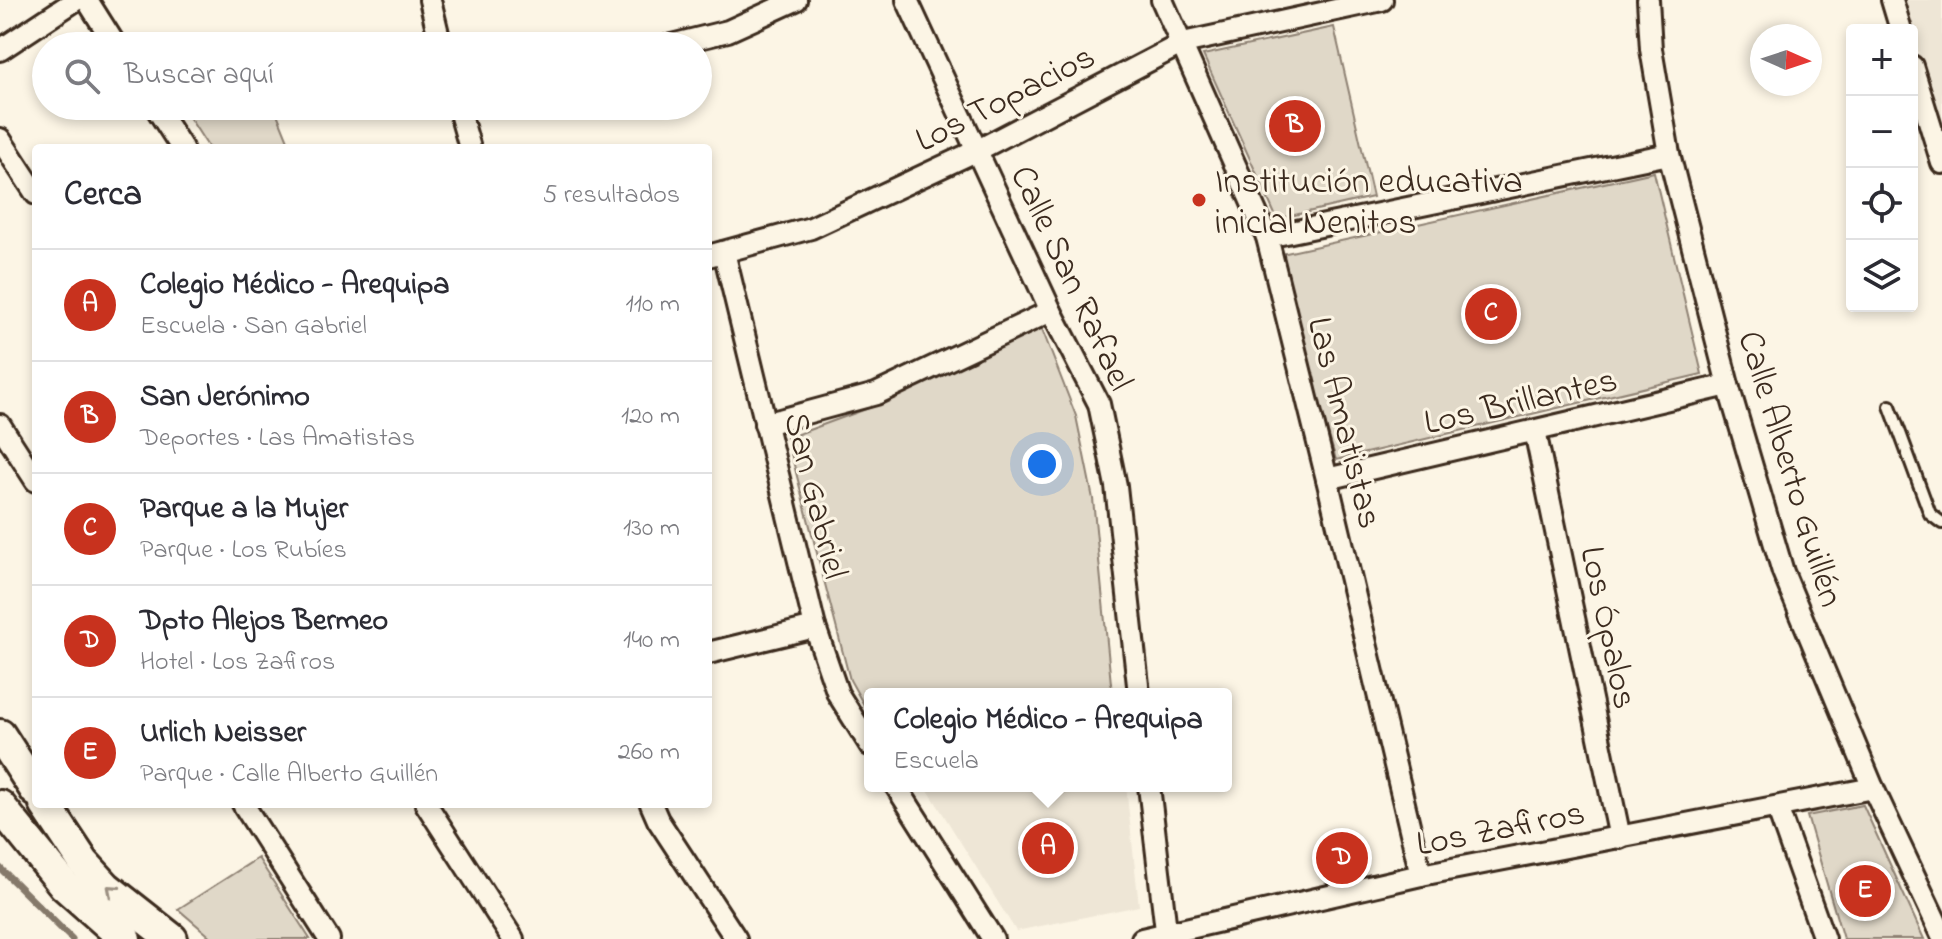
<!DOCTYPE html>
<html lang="es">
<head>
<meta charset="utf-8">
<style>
  :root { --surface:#fff; --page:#f7f7f7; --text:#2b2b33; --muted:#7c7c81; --line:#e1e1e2; --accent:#c8321e }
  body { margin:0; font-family:"Indie Flower",sans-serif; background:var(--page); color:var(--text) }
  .controls { position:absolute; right:24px; top:24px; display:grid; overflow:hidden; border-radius:8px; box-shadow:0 4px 12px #0003 }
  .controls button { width:72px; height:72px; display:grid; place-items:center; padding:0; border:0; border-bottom:2px solid var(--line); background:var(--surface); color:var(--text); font:40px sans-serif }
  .compass { position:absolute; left:1750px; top:24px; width:72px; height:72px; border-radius:50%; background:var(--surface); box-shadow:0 4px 12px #0003; rotate:93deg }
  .you { position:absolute; left:1042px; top:464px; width:28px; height:28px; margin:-20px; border:6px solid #fff; border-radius:50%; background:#1a73e8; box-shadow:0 0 0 12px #1a73e833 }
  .badge { display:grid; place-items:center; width:52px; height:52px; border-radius:50%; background:var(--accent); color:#fff; font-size:26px; font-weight:700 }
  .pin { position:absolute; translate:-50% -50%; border:4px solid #fff; box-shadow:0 2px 8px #0006 }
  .popup { position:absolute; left:864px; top:688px; width:368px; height:104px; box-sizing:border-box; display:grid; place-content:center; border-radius:8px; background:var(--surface); filter:drop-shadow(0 2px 6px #0005); font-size:26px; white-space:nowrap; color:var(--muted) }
  .popup b { font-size:30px; color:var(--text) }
  .popup::after { content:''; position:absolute; left:50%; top:100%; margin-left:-16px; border:16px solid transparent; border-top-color:var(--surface) }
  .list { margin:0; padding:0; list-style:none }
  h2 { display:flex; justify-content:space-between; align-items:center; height:104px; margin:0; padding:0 32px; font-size:34px }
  h2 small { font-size:26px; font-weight:400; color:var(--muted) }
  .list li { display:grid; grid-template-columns:52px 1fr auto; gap:24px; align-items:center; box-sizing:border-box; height:112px; padding:0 32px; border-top:2px solid var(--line) }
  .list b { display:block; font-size:30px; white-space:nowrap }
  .list p { margin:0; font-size:26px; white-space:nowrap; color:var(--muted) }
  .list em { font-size:26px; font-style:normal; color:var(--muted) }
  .icon { flex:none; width:44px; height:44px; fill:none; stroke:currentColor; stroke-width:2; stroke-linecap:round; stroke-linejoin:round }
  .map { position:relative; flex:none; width:1942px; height:939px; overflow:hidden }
  .search { position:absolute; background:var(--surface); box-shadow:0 4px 12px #0003; left:32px; top:32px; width:680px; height:88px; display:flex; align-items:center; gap:20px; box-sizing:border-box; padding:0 28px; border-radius:44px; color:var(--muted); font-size:30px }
  .panel { position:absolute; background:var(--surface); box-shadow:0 4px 12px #0003; left:32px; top:144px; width:680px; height:664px; border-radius:8px }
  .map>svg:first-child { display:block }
  .built { fill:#eee6d6 }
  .park { fill:#e0d8c8; stroke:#8e8173; stroke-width:2 }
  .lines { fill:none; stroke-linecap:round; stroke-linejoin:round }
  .stream { stroke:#85796b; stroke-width:7 }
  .service-casing { stroke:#3b2a1e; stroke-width:16 }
  .minor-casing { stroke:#3b2a1e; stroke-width:26 }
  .primary-casing { stroke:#3b2a1e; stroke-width:36 }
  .service { stroke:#fcf5e5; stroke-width:10 }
  .minor { stroke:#fcf5e5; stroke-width:20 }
  .primary { stroke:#fcf5e5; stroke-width:30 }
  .oneway { stroke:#9c9082 }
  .poi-dot { fill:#c8321e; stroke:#fcf5e5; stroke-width:3 }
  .labels { text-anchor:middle; stroke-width:6; stroke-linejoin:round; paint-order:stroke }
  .street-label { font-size:36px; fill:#3b2a1e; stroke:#fcf5e5 }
  .poi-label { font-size:36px; fill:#3b2a1e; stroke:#fcf5e5; text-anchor:start }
</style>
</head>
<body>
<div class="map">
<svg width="1942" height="939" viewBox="0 0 1942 939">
  <rect width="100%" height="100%" fill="#fcf5e5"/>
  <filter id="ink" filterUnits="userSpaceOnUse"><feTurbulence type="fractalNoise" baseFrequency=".0125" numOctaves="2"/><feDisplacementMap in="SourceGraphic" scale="16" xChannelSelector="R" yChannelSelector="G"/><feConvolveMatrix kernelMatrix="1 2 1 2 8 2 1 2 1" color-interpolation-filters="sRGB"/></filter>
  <g filter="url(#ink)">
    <g class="built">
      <path d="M1901 0H1942V133L1912 30Z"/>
      <path d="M950 786H1126L1139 906 1016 931 928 790Z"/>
    </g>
    <g class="park">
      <path d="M1334 27 1373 197 1277 219 1203 55Z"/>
      <path d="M182 106H274L291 148H209Z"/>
      <path d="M1654 172 1702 374 1336 460 1277 255Z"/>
      <path d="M1040 324 1076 416 1093 499 1112 694H870V716L850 680 787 438 877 405Z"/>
      <path d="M1863 805 1924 939H1843L1807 816Z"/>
      <path d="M258 858 310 939H213L178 909Z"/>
    </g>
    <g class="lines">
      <path class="stream" d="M0 868 72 939"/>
      <g class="service-casing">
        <path id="service" d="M1890 406 1930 514 1942 523"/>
      </g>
      <g class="minor-casing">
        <g id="minor">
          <path d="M87 0 116 46"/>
          <path d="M430 0 441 46"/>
          <path d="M907 0 1051 311 1099 404 1116 486 1139 694"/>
          <path d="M1162 0 1267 237 1327 479 1421 875"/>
          <path d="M1648 0 1651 49 1669 154 1728 385 1783 572 1873 788 1942 935"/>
          <path d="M1892 0 1901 30"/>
          <path d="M667 46 728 31 796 0"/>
          <path d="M0 50 76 0"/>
          <path d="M1912 66 1942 163"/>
          <path d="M155 106 182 148"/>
          <path d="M458 106 470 148"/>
          <path d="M0 139 36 194"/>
          <path d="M1267 237 1669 154"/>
          <path d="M724 252 815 627 838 694 870 745"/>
          <path d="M708 256 811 228 978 150 1183 43 1382 0"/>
          <path d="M765 424 876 394 1051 311"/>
          <path d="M0 425 36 481"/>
          <path d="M1535 431 1620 838"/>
          <path d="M1327 479 1728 385"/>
          <path d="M708 653 815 627"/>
          <path d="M896 786 993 939"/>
          <path d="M1149 786 1167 939"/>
          <path d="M243 804 329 939"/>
          <path d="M426 804 513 939"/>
          <path d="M651 804 658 820 736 939"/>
          <path d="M1777 807 1824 939"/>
          <path d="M1142 939 1421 875 1873 788"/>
        </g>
      </g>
      <g class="primary-casing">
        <g id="primary">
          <path d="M0 735 36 791"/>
          <path d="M45 804 84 863 106 887 172 939"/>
          <path d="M0 806 64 885 125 939"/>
        </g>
      </g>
      <use href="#service" class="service"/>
      <use href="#minor" class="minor"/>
      <use href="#primary" class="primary"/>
    </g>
    <defs><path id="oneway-chevron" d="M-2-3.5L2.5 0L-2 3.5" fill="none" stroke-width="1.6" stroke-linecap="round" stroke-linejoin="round" transform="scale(2)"/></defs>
    <use class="oneway" href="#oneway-chevron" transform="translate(112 890) rotate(-139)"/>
  </g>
  <circle class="poi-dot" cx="1199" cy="200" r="8"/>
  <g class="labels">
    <g class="street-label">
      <text transform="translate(1004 96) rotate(-27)" y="13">Los Topacios</text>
      <text transform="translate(1074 277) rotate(65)" y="13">Calle San Rafael</text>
      <text transform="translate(1520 399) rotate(-13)" y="13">Los Brillantes</text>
      <text transform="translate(1347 422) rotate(76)" y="13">Las Amatistas</text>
      <text transform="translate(1793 468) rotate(73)" y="13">Calle Alberto Guillén</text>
      <text transform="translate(818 495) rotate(76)" y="13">San Gabriel</text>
      <text transform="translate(1611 627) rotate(78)" y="13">Los Ópalos</text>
      <text transform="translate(1500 826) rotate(-11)" y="13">Los Zafiros</text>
    </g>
    <g class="poi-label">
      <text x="1215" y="192">Institución educativa<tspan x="1215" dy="41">inicial Nenitos</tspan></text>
    </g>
  </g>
</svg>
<div class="controls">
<button>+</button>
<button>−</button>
<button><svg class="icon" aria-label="locate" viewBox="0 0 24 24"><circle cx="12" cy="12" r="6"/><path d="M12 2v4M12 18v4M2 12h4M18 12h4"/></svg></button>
<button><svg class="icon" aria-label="layers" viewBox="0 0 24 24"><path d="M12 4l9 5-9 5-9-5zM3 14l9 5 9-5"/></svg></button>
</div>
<svg class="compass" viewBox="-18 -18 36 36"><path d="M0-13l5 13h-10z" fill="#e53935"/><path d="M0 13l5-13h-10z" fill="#7c7c81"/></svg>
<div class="you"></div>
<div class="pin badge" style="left:1048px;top:848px">A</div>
<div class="popup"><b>Colegio Médico - Arequipa</b>Escuela</div>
<div class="pin badge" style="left:1295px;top:126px">B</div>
<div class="pin badge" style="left:1491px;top:314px">C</div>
<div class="pin badge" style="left:1342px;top:858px">D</div>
<div class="pin badge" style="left:1865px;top:891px">E</div>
<div class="search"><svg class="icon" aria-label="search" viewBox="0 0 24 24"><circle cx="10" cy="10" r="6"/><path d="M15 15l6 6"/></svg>Buscar aquí</div>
<section class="panel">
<h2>Cerca<small>5 resultados</small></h2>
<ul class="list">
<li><span class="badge">A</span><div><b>Colegio Médico - Arequipa</b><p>Escuela · San Gabriel</p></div><em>110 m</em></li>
<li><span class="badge">B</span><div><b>San Jerónimo</b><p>Deportes · Las Amatistas</p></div><em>120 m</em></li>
<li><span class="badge">C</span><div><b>Parque a la Mujer</b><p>Parque · Los Rubíes</p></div><em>130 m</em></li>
<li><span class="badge">D</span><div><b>Dpto Alejos Bermeo</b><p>Hotel · Los Zafiros</p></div><em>140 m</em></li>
<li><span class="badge">E</span><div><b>Urlich Neisser</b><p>Parque · Calle Alberto Guillén</p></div><em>260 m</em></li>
</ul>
</section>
</div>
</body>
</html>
